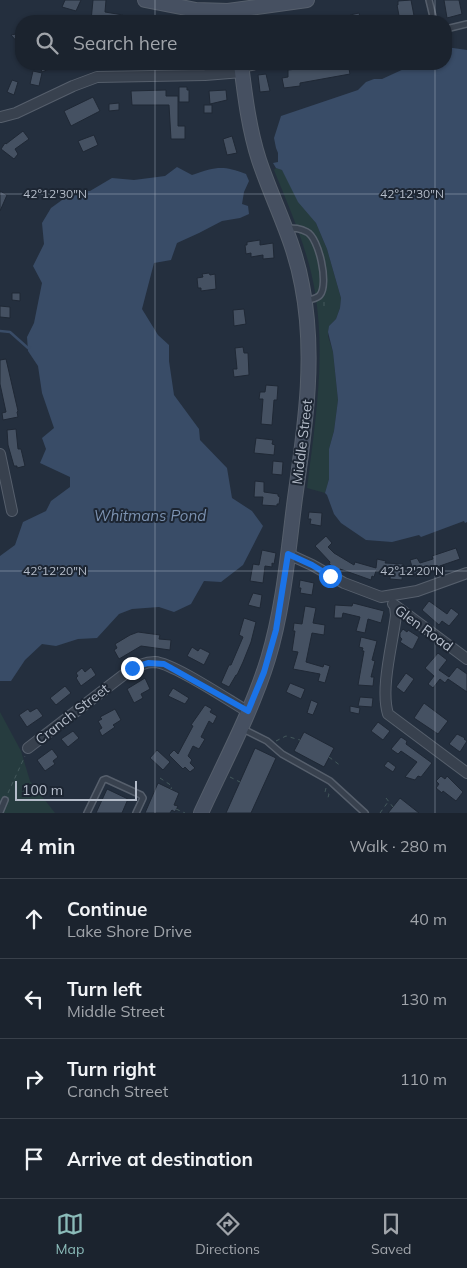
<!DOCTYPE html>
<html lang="en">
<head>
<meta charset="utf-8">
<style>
  :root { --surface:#1b232e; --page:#242b36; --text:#f1f3f6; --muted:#a0a4aa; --line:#39404a; --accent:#8bbbb9 }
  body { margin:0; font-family:Mulish,sans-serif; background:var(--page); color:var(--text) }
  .scale { position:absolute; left:15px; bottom:12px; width:122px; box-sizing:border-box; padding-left:5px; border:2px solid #b4bcc9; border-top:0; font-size:14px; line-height:18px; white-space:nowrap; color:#b4bcc9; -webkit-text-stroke:4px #1d2633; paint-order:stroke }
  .stop { position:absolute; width:15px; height:15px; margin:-11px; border:4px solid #1a73e8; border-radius:50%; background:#fff }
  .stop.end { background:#1a73e8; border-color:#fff; box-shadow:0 1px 5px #0008 }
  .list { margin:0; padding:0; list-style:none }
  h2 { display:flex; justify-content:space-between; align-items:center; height:65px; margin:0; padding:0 20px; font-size:21px }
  h2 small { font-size:16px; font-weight:400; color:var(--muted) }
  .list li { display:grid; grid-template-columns:32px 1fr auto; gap:15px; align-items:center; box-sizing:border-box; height:80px; padding:0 20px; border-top:1px solid var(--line) }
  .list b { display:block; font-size:19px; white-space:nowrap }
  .list p { margin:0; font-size:16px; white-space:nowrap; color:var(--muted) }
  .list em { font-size:16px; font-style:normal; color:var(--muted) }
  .icon { flex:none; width:28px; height:28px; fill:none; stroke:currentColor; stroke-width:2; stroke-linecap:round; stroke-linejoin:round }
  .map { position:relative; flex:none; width:467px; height:813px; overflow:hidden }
  .search { position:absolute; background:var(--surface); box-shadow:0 1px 4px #0004; left:15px; right:15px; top:15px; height:55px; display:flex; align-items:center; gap:12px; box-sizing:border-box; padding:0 18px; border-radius:20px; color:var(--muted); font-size:19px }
  .sheet { height:385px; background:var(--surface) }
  nav { display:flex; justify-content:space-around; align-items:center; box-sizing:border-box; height:70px; border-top:1px solid var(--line); background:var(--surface); font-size:14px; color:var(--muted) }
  nav a { display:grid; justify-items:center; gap:2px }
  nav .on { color:var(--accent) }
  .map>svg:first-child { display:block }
  .green { fill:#263c3f }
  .water { fill:#394c67 }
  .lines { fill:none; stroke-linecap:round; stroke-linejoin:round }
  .stream { stroke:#394c67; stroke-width:2.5 }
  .building { fill:#455162; stroke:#1f2835 }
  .lane-casing { stroke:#565f6c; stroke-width:8 }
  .street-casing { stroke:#565f6c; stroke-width:12 }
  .secondary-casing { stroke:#565f6c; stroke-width:16 }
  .path { stroke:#44595c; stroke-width:1; stroke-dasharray:4 4; stroke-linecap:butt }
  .lane { stroke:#38414e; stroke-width:5 }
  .street { stroke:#38414e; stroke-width:10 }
  .secondary { stroke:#465061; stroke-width:14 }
  .route { stroke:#1a73e8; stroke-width:6 }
  .ticks { fill:none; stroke:#b4bcc9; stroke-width:1; stroke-opacity:0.45 }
  .labels { text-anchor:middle; stroke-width:4; stroke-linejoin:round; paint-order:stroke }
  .street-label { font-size:14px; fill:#b4bcc9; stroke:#1d2633 }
  .water-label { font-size:15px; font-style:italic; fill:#7c92b1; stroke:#1d2633 }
  .ticks-label { font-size:12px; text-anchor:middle; fill:#b4bcc9; stroke:#1d2633; stroke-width:4; stroke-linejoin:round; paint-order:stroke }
</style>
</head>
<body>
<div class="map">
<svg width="467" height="813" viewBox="0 0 467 813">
  <rect width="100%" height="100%" fill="#242f3e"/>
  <g class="green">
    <path d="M276 168 282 170 316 223 327 249 341 298 340 308 336 319 329 326 328 336 333 352 338 400 334 431 329 449V479L325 493 307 488C315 423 326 358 315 292 308 249 290 210 274 170Z"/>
    <path d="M0 712 21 751 30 781 55 813H0Z"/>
  </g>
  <g class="water">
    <path d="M446 47 467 50V522L465 523 464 521 421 537 419 535 392 542 366 540 341 523 334 514 327 495 325 493 329 479V449L334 431 338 400 333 352 328 332 329 326 336 319 340 308 341 298 327 249 316 223 298 202 282 170 276 168 273 163 278 162V153L276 148 274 138 281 116 358 90 366 82 374 79H382L406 68 407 64H446Z"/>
    <path d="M177 167 192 175C216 167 222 165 246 174L249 181 244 192 242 204 248 206 249 214 240 218 222 221 199 233 177 243 171 260 154 263 142 309 158 335 169 345V361L174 395 199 429 200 440 227 468 232 498 252 511 263 526 243 565 221 582 204 581 191 604 174 612 159 607 132 609 119 614 97 638 78 639 56 646 42 644 25 660 11 681H0V556L15 545 23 522 46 511 51 501 70 487V477L40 463 46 449 42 438 54 428 42 393 38 366 28 351 27 337 34 323 42 283 33 266 44 244 42 223 51 208 73 192 90 191 112 178 134 180 165 176Z"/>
  </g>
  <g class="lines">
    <path class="stream" d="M0 331 10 332 28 348 30 347"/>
  </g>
  <g class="building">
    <path d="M65 0H81L76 11 62 7Z"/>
    <path d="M93 0H106L105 12 123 15 122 21H91Z"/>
    <path d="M411 0 415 21H400L397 5H398V1Z"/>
    <path d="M444 0H459L462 14 447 18Z"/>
    <path d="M359 13 361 21H351L350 15Z"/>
    <path d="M21 33V46L11 35Z"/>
    <path d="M39 64H61L42 72Z"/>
    <path d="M314 64H348L350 74 300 83V86L284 88 282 78 288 77V70L315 67Z"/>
    <path d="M33 71 42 73 39 86 30 84Z"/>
    <path d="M266 74 270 91 260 92 258 75Z"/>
    <path d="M12 80 18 82 14 95 7 92Z"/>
    <path d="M179 87H187V90H189V102H179Z"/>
    <path d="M166 90V96H178V126H185V139H171L169 105H132L131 91Z"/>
    <path d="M226 90 227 100 210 104 209 91Z"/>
    <path d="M93 97 100 111 71 126 64 111Z"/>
    <path d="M119 103V110L109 111V104Z"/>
    <rect x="204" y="105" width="8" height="8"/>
    <path d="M23 131 29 139 15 149 18 154 14 159 1 149 5 143 6 144Z"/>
    <path d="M94 135 98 145 83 152 78 141Z"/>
    <path d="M232 136 237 153 227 155 223 139Z"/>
    <path d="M0 191 7 195 0 211Z"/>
    <path d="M260 240V245L273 243 274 258 263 259V255L251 257V253L246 254 245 245H247V242Z"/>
    <path d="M209 273 210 275 215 274 216 289 201 291V288H198L197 278 203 277 202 274Z"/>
    <path d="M12 293H20V301L12 300Z"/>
    <path d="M0 306 10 307V318L0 317Z"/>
    <path d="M244 309 246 324 234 326 233 310Z"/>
    <path d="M243 347 244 353H248L249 375 234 377 233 369H237L235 348Z"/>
    <path d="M6 359 18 411 17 412 18 417 3 420 2 413 6 412 0 384V360Z"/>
    <path d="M266 385 278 386 277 400H274L272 425 261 424 263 399H259L260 392H265Z"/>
    <path d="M16 429 18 449H21L25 466 17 468V466H14L8 445 7 430Z"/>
    <path d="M256 438 273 440 272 444 275 445 274 455 254 453Z"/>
    <path d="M273 461 283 462 282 475 272 474Z"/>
    <path d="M255 481 264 482V492L278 494V496L280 497 279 504H277V506L262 505 263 497H254Z"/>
    <path d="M309 512 322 513 321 526 310 524 311 519H308Z"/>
    <path d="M326 536 332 543 328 547 334 553 354 565 355 562 376 568 377 559 386 561 385 563 403 564 402 580 390 579 391 571H376L374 577 372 576 371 580 340 569 339 570 329 564 330 562 315 546Z"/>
    <path d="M456 548 460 559 428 570V573L415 577 410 560 417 558 420 563 433 559 432 556Z"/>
    <path d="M262 550 276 553 274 564 272 563V567L265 566 263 583 250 581 253 564 259 565Z"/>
    <path d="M300 580 314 583 312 595 300 593 301 588H299Z"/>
    <path d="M253 593 262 595 260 608 248 605Z"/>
    <path d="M429 601 447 614 451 608 459 614 449 626 442 621 439 625 422 610Z"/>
    <path d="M353 603 384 611 381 623 368 619 365 633 356 631 360 617 343 613 342 618H334L335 605 352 606Z"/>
    <path d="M305 606 316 608 313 623 325 625 324 635 312 633 306 662 323 667 324 664 330 666 325 683 318 681 320 674 293 669 298 652 292 651 295 631H293L294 623 302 624Z"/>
    <path d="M244 618 256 622 251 642 243 662 237 675H236L229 687 221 683 229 665H231L243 637 239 635Z"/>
    <path d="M403 629 407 632 408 630 419 637 413 649H411L400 642 402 639 400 637V633Z"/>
    <path d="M138 632 160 635 159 639 171 640 170 650 141 646 119 659 114 650 117 648 115 644 130 635Z"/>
    <path d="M361 637 377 641 372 660 375 661 371 677H374L373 686 358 685 364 651H362L363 648 359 647Z"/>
    <path d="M192 647 198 651 200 648 210 653 204 665 187 656Z"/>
    <path d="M438 653 447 660 439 670 449 677 457 667 467 674V692L448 679 445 683 440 679 433 688 428 684 434 676 425 668Z"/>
    <path d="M91 667 96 675 81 686 76 678 78 676 76 673 82 668 85 672Z"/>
    <path d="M406 673 414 679 404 693 396 687Z"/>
    <path d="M145 678 150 689 141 694 143 698 134 703 127 689Z"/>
    <path d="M290 683 305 689 301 699 286 692Z"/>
    <path d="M65 686 71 693 56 705 50 698Z"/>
    <path d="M173 688 189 698 185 704 168 696Z"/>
    <path d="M360 697 373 698 372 707 358 706Z"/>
    <path d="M311 700 318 703 313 715 307 713Z"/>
    <path d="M424 703 448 721 438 734 414 718Z"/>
    <path d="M205 705 212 709 210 712 217 716 213 724 209 721 201 737 205 739 199 749 193 746 188 756 192 760 190 763 195 768 190 772 185 767 183 769 169 755 174 750 178 754 193 726 191 725Z"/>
    <path d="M350 706 360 708 359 714 350 712Z"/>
    <path d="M37 708 43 716 27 727 19 715 28 709 30 712Z"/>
    <path d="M115 709 121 720 113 725 115 727 102 736 99 730 102 728 98 721 102 719 100 717Z"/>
    <path d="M378 722 390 731 383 740 371 731Z"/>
    <path d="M73 731 79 738 68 747 61 739Z"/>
    <path d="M304 732 334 748 324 767 294 751Z"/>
    <path d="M457 734 465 738 464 739 467 741 460 752 449 744Z"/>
    <path d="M401 737 407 741 406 744 432 763 421 777 418 776 415 780 405 777 417 762 401 751 398 754 391 749Z"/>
    <path d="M255 748 276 758 251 813H226Z"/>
    <path d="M52 749 58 757 53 761 55 764 45 771 37 760Z"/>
    <path d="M157 750 170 762 163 770 150 758Z"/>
    <path d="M388 761 396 767 393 772 384 766Z"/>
    <path d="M441 776 445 779 447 776 463 792 456 801 443 791 442 793 436 788 439 784 436 781Z"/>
    <path d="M158 783 179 793 174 805 178 806 175 812 172 810 170 813H145Z"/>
    <path d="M107 789 128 799 122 813H96Z"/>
    <path d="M400 798 419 813H388Z"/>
  </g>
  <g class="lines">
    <g class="lane-casing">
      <g id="lane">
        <path d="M429 0 434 21"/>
        <path d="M446 29 467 24"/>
        <path d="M287 228C294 228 300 228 307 232 319 238 329 284 320 295 317 299 310 299 306 301"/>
        <path d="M243 729 267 741 282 754 330 781 365 813"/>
        <path d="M0 812 5 800"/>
        <path d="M87 813 103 780 106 779 141 795 143 798 136 813"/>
      </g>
    </g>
    <g class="street-casing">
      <g id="street">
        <path d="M242 67 256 64"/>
        <path d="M1 117 16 113 73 86 97 77 205 75 242 72"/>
        <path d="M0 454 12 511"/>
        <path d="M288 554 312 565 344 583 381 597 417 591 467 573"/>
        <path d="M393 604 467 659"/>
        <path d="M395 606 396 615C393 642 380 688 388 714L467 773"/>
        <path d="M28 748 126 673C134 667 144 662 155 662 173 663 228 700 247 711"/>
      </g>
    </g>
    <g class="secondary-casing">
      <g id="secondary">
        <path d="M145 0 196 10 228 11 307 0"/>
        <path d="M201 813C224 763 252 711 268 659 284 606 288 552 295 498 305 427 316 356 302 285 294 240 273 202 259 160 249 129 245 96 241 64"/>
      </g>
    </g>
    <g class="path">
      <path d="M324 302V306"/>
      <path d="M276 741 286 736 300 740"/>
      <path d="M329 757 341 766"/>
      <path d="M230 777 240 782"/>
      <path d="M160 778 172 786 171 789"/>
      <path d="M326 788 325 792 329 794 327 801"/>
      <path d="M8 793 25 756"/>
      <path d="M386 798 393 807"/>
      <path d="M176 809 185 813"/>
      <path d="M380 813 388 802"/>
    </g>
    <use href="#lane" class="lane"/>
    <use href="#street" class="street"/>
    <use href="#secondary" class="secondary"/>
  </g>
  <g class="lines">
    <path class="route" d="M132 668 148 663 164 664 248 711 264 672 276 630 288 554 312 565 330 576"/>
  </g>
  <path class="ticks" d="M155 0V21M435 0V21M155 64V813M435 64V813M0 194H467M0 571H467"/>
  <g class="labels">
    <g class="street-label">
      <text transform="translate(302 442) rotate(-83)" y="5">Middle Street</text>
      <text transform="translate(424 628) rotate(36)" y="5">Glen Road</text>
      <text transform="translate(72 714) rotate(-38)" y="5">Cranch Street</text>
    </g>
    <g class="water-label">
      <text x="150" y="521">Whitmans Pond</text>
    </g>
  </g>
  <g class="ticks-label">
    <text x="55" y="198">42°12'30"N</text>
    <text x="412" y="198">42°12'30"N</text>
    <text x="55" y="575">42°12'20"N</text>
    <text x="412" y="575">42°12'20"N</text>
  </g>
</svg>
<div class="scale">100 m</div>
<div class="stop" style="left:330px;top:576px"></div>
<div class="stop end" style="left:132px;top:668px"></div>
<div class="search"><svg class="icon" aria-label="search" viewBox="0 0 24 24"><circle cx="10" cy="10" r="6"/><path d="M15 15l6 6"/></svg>Search here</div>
</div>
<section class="sheet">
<h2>4 min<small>Walk · 280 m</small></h2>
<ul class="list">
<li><svg class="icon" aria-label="ahead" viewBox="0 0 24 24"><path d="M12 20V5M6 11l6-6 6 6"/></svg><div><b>Continue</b><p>Lake Shore Drive</p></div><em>40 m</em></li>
<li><svg class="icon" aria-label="left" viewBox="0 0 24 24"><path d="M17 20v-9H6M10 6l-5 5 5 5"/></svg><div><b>Turn left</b><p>Middle Street</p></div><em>130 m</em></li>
<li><svg class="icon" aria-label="right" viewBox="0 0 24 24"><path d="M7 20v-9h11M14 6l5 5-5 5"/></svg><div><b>Turn right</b><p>Cranch Street</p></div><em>110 m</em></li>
<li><svg class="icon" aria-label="arrive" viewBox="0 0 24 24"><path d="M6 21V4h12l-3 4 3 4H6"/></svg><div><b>Arrive at destination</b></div></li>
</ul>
</section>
<nav>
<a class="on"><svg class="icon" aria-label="map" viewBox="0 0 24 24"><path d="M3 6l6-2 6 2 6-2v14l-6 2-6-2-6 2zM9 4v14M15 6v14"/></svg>Map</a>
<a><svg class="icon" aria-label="directions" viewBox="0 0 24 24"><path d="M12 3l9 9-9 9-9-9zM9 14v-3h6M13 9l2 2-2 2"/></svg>Directions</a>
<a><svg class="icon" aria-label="saved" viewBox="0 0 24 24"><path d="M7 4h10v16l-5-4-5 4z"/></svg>Saved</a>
</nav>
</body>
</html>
